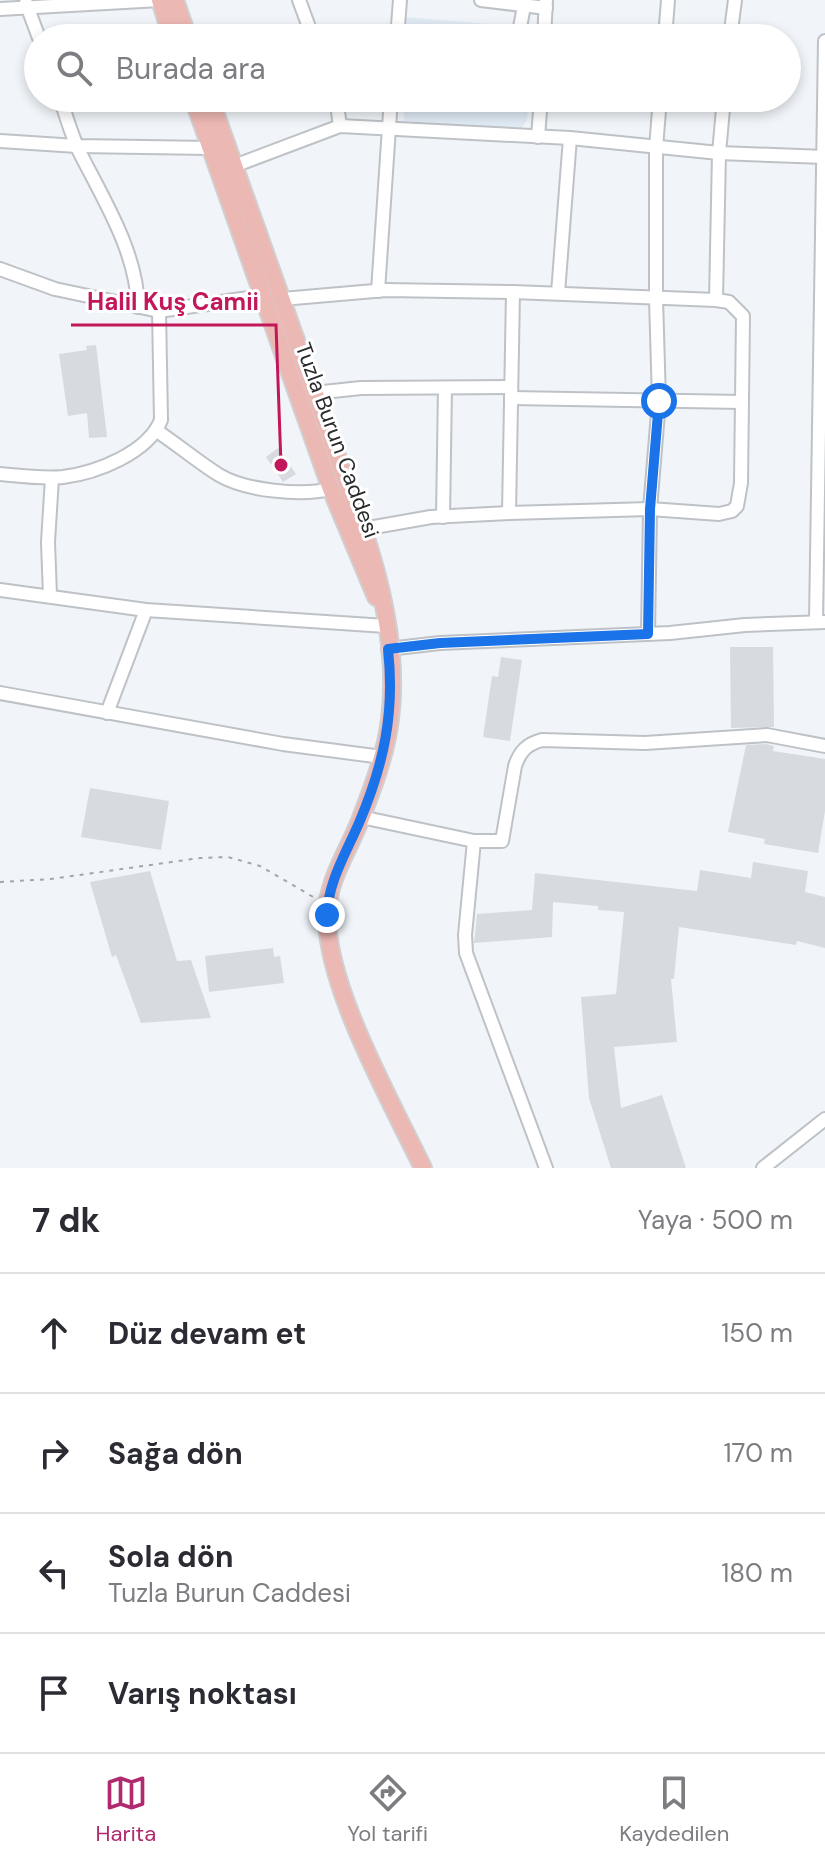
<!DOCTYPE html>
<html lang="tr">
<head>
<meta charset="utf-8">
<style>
  :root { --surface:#fff; --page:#f7f7f7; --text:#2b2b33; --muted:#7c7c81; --line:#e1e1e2; --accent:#b02a6f }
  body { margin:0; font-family:"DM Sans",sans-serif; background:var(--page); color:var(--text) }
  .stop { position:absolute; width:24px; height:24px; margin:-18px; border:6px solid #1a73e8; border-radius:50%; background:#fff }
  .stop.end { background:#1a73e8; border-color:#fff; box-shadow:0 2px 8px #0008 }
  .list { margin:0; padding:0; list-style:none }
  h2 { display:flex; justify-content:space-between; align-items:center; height:104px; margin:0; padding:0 32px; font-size:34px }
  h2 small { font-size:26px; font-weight:400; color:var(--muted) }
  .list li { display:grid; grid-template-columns:52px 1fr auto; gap:24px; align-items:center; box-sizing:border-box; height:120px; padding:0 32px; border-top:2px solid var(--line) }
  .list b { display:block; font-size:30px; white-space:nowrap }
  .list p { margin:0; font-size:26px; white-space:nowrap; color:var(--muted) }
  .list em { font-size:26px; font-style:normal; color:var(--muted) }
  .icon { flex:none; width:44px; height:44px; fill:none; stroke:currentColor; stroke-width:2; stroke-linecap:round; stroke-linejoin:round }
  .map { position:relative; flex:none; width:825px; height:1168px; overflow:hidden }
  .search { position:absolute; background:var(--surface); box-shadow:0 4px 12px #0003; left:24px; right:24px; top:24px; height:88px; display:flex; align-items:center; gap:20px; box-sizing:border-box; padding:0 28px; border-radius:44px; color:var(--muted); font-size:30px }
  .sheet { height:584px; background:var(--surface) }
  nav { display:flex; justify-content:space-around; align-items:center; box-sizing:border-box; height:112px; border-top:2px solid var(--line); background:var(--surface); font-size:22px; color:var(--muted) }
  nav a { display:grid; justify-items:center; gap:4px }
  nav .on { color:var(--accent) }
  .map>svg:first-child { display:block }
  .built { fill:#e1ebf5 }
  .building { fill:#d7dbdf }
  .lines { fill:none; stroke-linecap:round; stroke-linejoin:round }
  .minor-casing { stroke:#bec2c6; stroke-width:16 }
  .major-casing { stroke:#d0d0d1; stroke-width:20 }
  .path { stroke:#a2a5a9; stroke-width:2; stroke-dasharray:4 6; stroke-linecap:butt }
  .minor { stroke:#fff; stroke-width:12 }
  .major { stroke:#ecb8b3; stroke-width:16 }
  .route { stroke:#1a73e8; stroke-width:10 }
  .labels { text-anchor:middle; stroke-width:6; stroke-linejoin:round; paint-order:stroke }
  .street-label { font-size:22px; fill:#292a2c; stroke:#fff }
  .leader { fill:none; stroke:#c2185b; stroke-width:3 }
  .callout-dot { fill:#c2185b; stroke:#fff; stroke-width:3 }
  .callout-label { font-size:24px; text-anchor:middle; font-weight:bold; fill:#c2185b; stroke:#fff; stroke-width:6; stroke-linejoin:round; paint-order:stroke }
</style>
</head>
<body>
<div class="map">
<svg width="825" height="1168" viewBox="0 0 825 1168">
  <rect width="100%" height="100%" fill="#f1f5f9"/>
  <g class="built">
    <path d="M404 17 536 28 535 38H404Z"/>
    <path d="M404 98H529L527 121 520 129 404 121Z"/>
  </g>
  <g class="building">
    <path d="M417 29 454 32V38H416Z"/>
    <path d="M96 345 107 437 89 438 87 413 68 416 59 354 87 350 86 346Z"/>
    <path d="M278 448 296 474 283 482 266 457Z"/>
    <path d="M730 647H773L774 727 731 728Z"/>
    <path d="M501 657 522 660 510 741 483 737 492 676 498 677Z"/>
    <path d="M766 744 774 746 773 751 825 759V811L818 853 764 844 765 839 728 832 746 745Z"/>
    <path d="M90 788 169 801 161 850 81 837Z"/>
    <path d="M753 862 808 871 805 892 825 897V948L797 941 796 945 679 927 674 979H671L677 1042 614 1047 621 1108 662 1095 686 1168H611L589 1098 581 997 616 994 624 912 598 910V906L553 902 552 937 474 943 477 914 532 910 535 873 697 891 700 870 751 878Z"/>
    <path d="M150 871 177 961 191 960 211 1018 141 1023 116 955 112 957 90 882Z"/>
    <path d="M273 948 274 957 280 956 284 983 209 992 205 956Z"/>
  </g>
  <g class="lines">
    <g class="minor-casing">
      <g id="minor">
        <path d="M299 0 313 38"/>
        <path d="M481 0 546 8"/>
        <path d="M26 3 39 38"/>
        <path d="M0 9 160 0"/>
        <path d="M397 38 400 0"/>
        <path d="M518 38 524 6"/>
        <path d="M544 38 546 0"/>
        <path d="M665 38 668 0"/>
        <path d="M730 38 735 0"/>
        <path d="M60 98C66 115 71 134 79 151 103 199 137 252 138 307"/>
        <path d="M336 98 340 126"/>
        <path d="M538 137 541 98"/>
        <path d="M0 141 77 146 210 148"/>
        <path d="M234 166 340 126 570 138 719 153 825 157"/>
        <path d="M0 269 55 289 159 311 262 296"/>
        <path d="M378 291 391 98"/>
        <path d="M558 293 570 138"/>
        <path d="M282 299 386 290 513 292 716 300 729 302 743 316 741 483 737 506 732 511 719 514 650 509 509 513 431 517 363 529"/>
        <path d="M716 300 719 153 724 98"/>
        <path d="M314 393 361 388 511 387"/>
        <path d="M511 398 742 402"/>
        <path d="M157 431C178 445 198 462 219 475 246 491 301 496 331 489"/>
        <path d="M0 474C21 476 42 479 63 477 96 473 148 453 161 420L159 311"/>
        <path d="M509 513 513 292"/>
        <path d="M443 517 445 388"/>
        <path d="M0 590 146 610 386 626"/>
        <path d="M50 596 48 542 52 478"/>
        <path d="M816 622 825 41"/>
        <path d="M648 634 650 509 659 401 656 298V148L660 98"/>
        <path d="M388 649 440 643 670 633 745 625 825 622"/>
        <path d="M0 693 283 744 382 757"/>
        <path d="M107 713 146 610"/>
        <path d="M361 817 474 841H502L515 766C520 751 527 744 542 740L645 743 767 735 825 746"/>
        <path d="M474 841 465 935 466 953 546 1168"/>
        <path d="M763 1168 825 1119"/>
      </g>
    </g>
    <g class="major-casing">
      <g id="major">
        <path d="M160 0 172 38"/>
        <path d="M175 0 188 38"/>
        <path d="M193 98 331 489 376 597"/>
        <path d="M210 98 363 529C383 588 398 656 390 719 386 753 373 787 361 818 349 850 327 880 327 915 326 987 391 1101 423 1168"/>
      </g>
    </g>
    <path class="path" d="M0 882 51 879 200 858 228 857 260 866 315 898"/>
    <use href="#minor" class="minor"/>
    <use href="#major" class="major"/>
  </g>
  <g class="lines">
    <path class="route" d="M327 915C328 882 346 853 359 823 384 764 395 713 388 649L440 643 648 634 650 509 659 401"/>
  </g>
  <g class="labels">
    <g class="street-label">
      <text transform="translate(338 440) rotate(70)" y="8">Tuzla Burun Caddesi</text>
    </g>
  </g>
  <path class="leader" d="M281 465L276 325H71"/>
  <circle class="callout-dot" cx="281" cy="465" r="8"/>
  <g class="callout-label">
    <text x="173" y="310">Halil Kuş Camii</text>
  </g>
</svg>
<div class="stop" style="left:659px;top:401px"></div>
<div class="stop end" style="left:327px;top:915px"></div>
<div class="search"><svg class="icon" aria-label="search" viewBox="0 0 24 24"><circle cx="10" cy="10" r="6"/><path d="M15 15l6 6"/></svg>Burada ara</div>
</div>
<section class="sheet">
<h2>7 dk<small>Yaya · 500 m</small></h2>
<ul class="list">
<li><svg class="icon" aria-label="ahead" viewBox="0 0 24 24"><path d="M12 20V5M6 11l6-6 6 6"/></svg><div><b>Düz devam et</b></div><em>150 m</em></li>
<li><svg class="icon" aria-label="right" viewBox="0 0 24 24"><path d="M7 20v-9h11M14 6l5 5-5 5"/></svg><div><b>Sağa dön</b></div><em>170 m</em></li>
<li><svg class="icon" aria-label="left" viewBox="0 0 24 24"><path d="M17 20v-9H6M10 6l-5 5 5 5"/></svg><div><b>Sola dön</b><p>Tuzla Burun Caddesi</p></div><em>180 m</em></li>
<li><svg class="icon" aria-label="arrive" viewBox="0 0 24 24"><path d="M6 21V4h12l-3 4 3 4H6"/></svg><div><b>Varış noktası</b></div></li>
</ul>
</section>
<nav>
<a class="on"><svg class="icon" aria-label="map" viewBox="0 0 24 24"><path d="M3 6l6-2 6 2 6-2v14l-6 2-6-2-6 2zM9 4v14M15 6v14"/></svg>Harita</a>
<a><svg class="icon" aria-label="directions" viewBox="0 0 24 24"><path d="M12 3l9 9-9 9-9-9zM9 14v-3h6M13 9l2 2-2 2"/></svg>Yol tarifi</a>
<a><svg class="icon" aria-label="saved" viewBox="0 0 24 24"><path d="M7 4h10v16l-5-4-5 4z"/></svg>Kaydedilen</a>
</nav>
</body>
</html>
